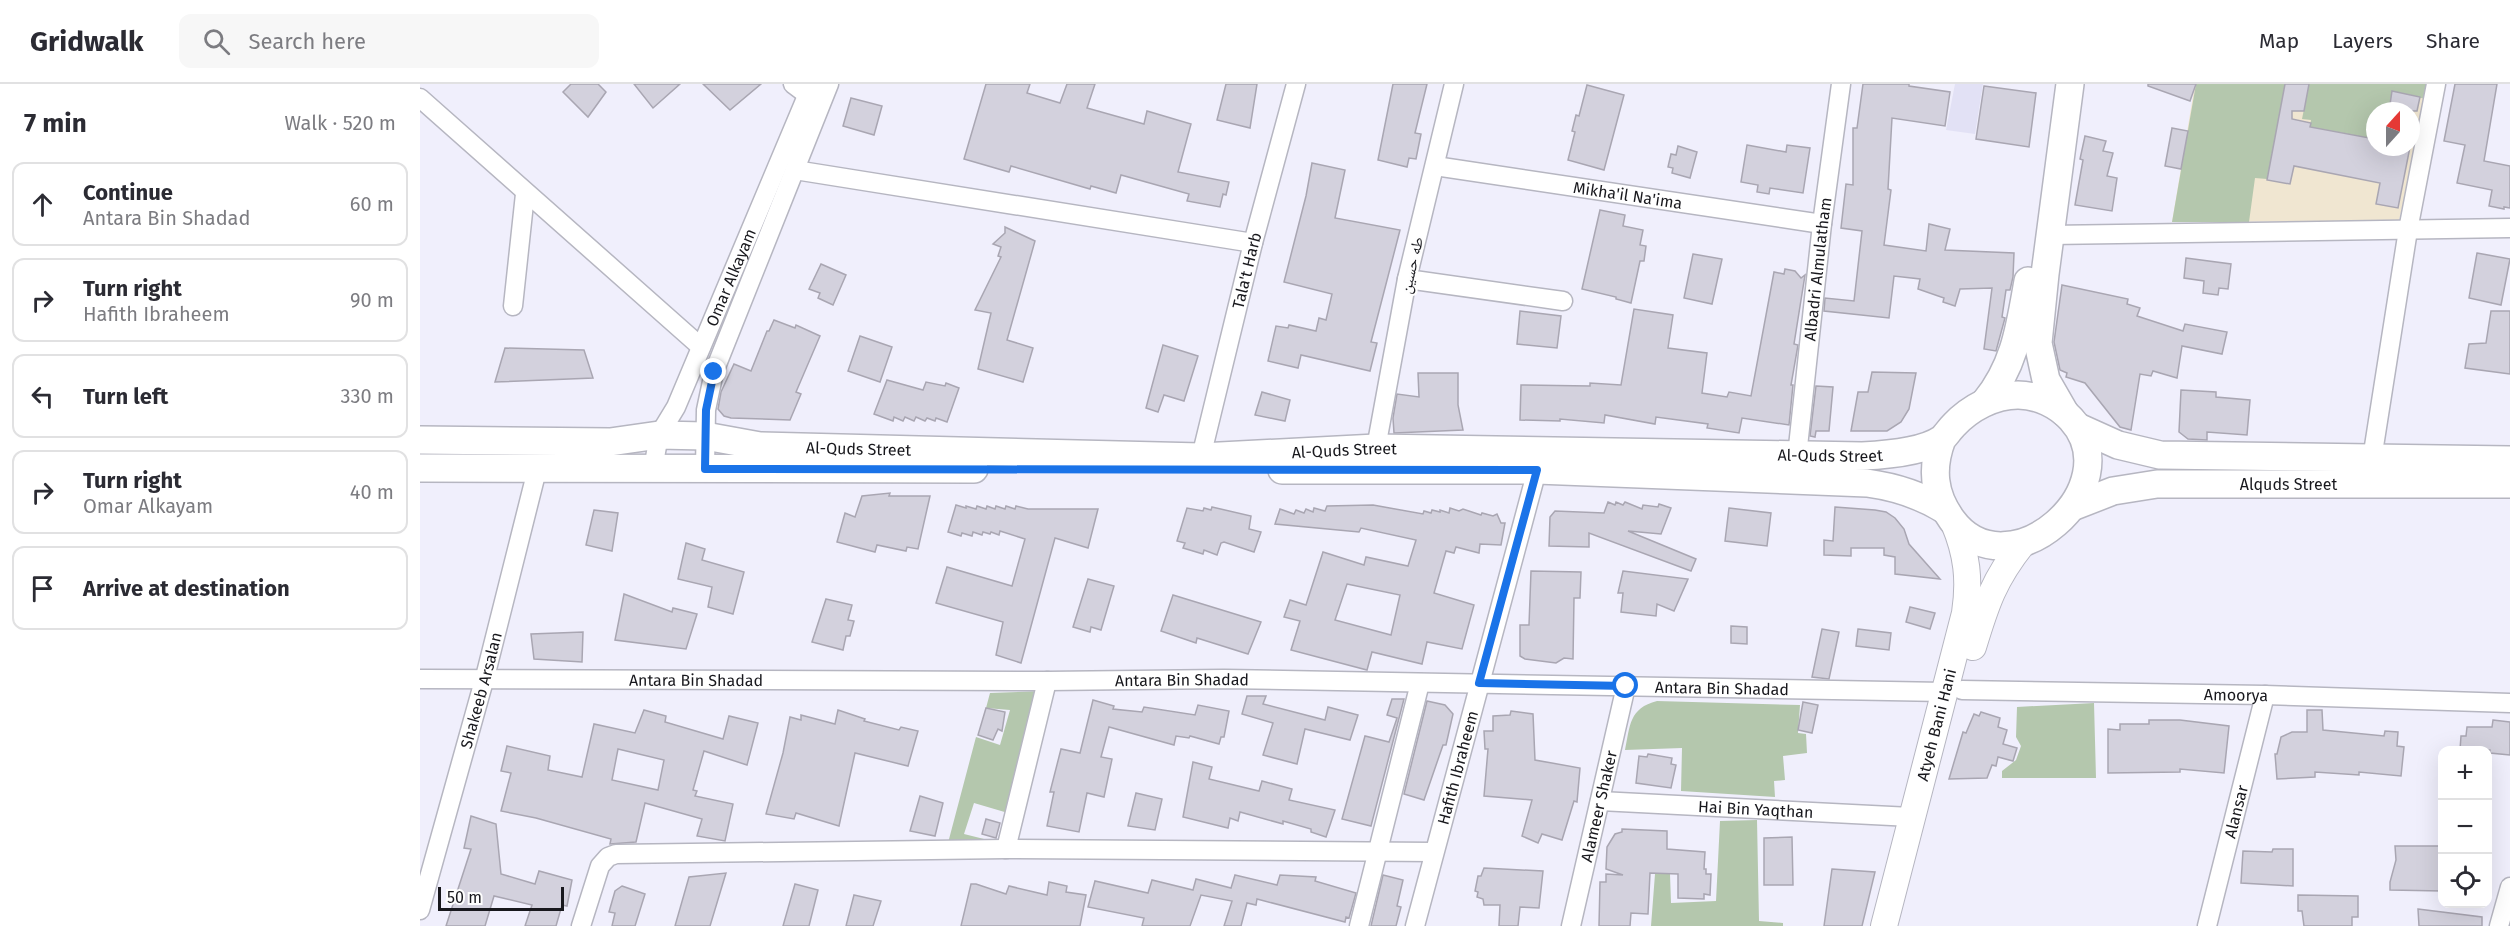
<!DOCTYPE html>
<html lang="en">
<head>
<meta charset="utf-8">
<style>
  :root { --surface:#fff; --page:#f7f7f7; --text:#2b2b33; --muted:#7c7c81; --line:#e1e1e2 }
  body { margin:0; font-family:"Fira Sans","Noto Naskh Arabic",sans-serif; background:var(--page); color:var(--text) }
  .controls { position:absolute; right:18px; bottom:18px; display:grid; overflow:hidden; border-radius:12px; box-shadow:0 6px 24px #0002 }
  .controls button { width:54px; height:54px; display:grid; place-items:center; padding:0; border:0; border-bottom:2px solid var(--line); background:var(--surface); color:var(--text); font:30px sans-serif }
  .compass { position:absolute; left:1946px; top:18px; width:54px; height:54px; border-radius:50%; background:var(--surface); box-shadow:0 6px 24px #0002; rotate:21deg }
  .scale { position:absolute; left:18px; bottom:15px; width:126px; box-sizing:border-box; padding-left:6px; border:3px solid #18181d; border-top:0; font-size:16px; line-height:21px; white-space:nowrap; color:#18181d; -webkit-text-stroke:4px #fefefe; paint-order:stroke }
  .stop { position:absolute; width:18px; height:18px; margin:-14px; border:4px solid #1a73e8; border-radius:50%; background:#fff }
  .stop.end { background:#1a73e8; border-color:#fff; box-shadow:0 2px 6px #0008 }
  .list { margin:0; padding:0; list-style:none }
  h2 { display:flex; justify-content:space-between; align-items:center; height:78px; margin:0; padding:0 24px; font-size:26px }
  h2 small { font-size:20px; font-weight:400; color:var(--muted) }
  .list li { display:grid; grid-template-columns:39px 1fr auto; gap:18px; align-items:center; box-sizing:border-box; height:84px; margin:0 12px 12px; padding:0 12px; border:2px solid var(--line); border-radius:12px }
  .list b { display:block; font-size:22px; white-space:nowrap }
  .list p { margin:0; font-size:20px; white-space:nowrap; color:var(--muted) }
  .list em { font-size:20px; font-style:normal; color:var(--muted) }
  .icon { flex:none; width:33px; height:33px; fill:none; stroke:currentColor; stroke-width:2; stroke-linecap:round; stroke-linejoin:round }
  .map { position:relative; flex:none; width:2090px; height:842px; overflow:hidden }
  header { display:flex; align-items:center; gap:36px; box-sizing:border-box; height:84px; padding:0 30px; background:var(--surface); border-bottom:2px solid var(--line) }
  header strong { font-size:28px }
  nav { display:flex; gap:33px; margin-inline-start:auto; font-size:21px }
  .search { width:420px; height:54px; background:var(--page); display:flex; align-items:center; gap:15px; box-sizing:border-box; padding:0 21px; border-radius:12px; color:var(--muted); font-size:22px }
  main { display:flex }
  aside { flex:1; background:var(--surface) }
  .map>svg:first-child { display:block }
  .built { fill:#e2e1f5 }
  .education { fill:#f0e6d1; fill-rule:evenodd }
  .green { fill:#b4c7ad }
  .building { fill:#d3d1dd; stroke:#a9a6b2; stroke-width:1.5; fill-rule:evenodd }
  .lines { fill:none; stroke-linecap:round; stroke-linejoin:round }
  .street-casing { stroke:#b6b6c1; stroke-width:21 }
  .secondary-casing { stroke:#b6b6c1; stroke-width:28 }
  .primary-casing { stroke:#b6b6c1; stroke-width:30 }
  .street { stroke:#fff; stroke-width:18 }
  .secondary { stroke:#fff; stroke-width:26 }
  .primary { stroke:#fff; stroke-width:27 }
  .route { stroke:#1a73e8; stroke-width:8 }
  .labels { text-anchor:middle; stroke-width:4.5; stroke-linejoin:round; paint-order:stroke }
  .street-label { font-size:16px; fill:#18181d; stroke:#fefefe }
</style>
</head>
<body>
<header>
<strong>Gridwalk</strong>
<div class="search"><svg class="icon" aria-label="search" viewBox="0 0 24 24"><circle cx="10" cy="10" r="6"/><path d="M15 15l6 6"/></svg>Search here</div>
<nav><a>Map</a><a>Layers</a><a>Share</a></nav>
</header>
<main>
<aside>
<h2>7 min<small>Walk · 520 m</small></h2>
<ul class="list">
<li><svg class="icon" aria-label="ahead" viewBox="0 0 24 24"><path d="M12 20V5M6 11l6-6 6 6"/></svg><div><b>Continue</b><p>Antara Bin Shadad</p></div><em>60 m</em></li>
<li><svg class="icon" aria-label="right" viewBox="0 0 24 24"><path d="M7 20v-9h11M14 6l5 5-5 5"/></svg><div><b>Turn right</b><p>Hafith Ibraheem</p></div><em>90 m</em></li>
<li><svg class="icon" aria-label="left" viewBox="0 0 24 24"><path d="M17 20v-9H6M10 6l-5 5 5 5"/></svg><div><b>Turn left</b></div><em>330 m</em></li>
<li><svg class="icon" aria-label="right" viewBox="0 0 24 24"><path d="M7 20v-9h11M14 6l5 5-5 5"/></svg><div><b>Turn right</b><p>Omar Alkayam</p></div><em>40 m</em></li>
<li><svg class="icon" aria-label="arrive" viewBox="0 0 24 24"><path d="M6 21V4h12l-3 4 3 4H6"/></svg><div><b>Arrive at destination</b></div></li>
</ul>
</aside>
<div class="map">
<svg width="2090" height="842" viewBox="0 0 2090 842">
  <rect width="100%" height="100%" fill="#f0effc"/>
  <path class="built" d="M1535 0H1563L1555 50 1526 46Z"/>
  <path class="education" d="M1775 0H2009L1979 137 1752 138ZM1955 27H1991V63H1955Z"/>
  <g class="green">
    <path d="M1776 0H1865L1847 95 1835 94 1829 138H1752Z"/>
    <path d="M1889 0H2009L2006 15 1972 8 1969 27H1955V52L1950 51 1949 54 1890 43 1891 36 1882 35Z"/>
    <path d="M620 607 588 729 554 719 544 750 576 758 528 759 556 653 580 661 590 626 566 624 570 609Z"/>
    <path d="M1237 617 1380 621 1378 649 1386 650 1387 669 1363 672 1365 696 1354 697 1355 713 1261 707 1262 664 1205 666C1210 642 1209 624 1237 617Z"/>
    <path d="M1674 619 1676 694H1582V687L1596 676 1601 662 1596 653 1597 623Z"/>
    <path d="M1337 736 1339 837 1363 839V842H1231L1235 790H1250L1251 819 1296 817 1300 737Z"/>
  </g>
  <g class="building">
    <path d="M151 0H178L186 8 168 33 143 8Z"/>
    <path d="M214 0H260L233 24Z"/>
    <path d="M283 0H341L310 26Z"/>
    <path d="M566 0H610L607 9 640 19 647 0H675L667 24 724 40 727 27 771 40 758 88 809 98 806 111 803 110 800 123 767 117 769 110 701 91 696 109 671 102 670 105 591 82 589 88 544 75Z"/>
    <path d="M806 0H837L830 44 797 36Z"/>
    <path d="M973 0H1007L995 49 1001 50 996 75 989 74 987 83 958 76Z"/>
    <path d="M1443 0H1489V2L1530 8 1525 42 1472 34 1468 105 1471 106 1464 161 1506 167 1509 140 1530 145 1525 166 1594 169 1593 193 1590 206H1586L1582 233 1585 234 1576 267 1564 265 1572 204 1540 205 1535 222 1523 218 1524 214 1498 205 1500 195 1474 192 1469 234 1404 227 1405 214 1434 217 1442 147 1421 144 1426 100 1433 101V44H1437Z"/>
    <path d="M1728 0H1776L1770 17 1728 2Z"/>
    <path d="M1865 0H1889L1884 27H1872V35L1891 39 1890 43 1955 55V63H1990L1978 124 1956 120 1960 99 1874 82 1870 100 1847 96Z"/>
    <path d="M2035 0H2077L2064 77 2090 82V124L2084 123V125L2069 122 2072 106 2037 99 2045 61 2024 57Z"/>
    <path d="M1167 1 1204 11 1184 86 1148 76 1155 48 1152 47 1156 31 1159 32Z"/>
    <path d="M1564 2 1616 9 1609 63 1556 55Z"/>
    <path d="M1972 7 2000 13 1997 27H1969Z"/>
    <path d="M431 14 462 22 454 51 423 42Z"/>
    <path d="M1752 44 1768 47 1761 85 1745 82Z"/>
    <path d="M1665 52 1686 57 1683 67 1693 69 1687 92 1697 94 1692 127 1655 121 1663 76 1660 75Z"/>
    <path d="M1327 61 1366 68 1367 61 1390 64 1383 109 1350 104 1349 110 1337 108 1338 101 1321 98Z"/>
    <path d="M1258 62 1277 68 1270 94 1252 89 1253 84 1248 83 1251 70 1256 71Z"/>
    <path d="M892 79 925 86 915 134 980 146 951 258 957 259 950 287 881 271 878 284 848 277 856 242 868 244 869 241 896 247 899 234 906 236 912 210 864 198 886 112Z"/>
    <path d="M1180 126 1205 131 1203 142 1223 146 1220 161 1226 162 1224 177H1220L1211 219 1196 215V213L1162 205Z"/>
    <path d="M585 143 615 157 587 256 613 264 603 298 558 285 571 229 555 226 581 173 578 172 581 163 573 160 585 149Z"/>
    <path d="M2057 169 2090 175 2081 221 2049 214Z"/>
    <path d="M1273 170 1302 175 1292 220 1264 214Z"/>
    <path d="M1766 174 1811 180 1808 205 1799 204 1798 211 1783 209 1784 197 1764 194Z"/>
    <path d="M401 180 426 191 413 221 398 214 400 209 389 205Z"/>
    <path d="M1365 185 1375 187 1381 194 1385 191 1374 260 1378 261 1371 301H1373L1369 341 1322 334 1319 349 1287 344 1288 340 1236 333 1235 340 1185 331 1184 339 1140 335V337L1100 336 1101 301 1170 302V299L1201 301 1214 225 1253 231 1248 264 1287 269 1282 309 1307 313 1309 308 1331 312 1354 188 1364 190Z"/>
    <path d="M1642 201 1708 215 1707 220 1720 224 1717 232 1763 247 1765 240 1807 248 1802 270 1762 262 1757 294 1733 287 1731 292 1720 290 1711 346 1700 343 1665 299 1646 293 1647 289 1640 286 1634 258Z"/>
    <path d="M1100 227 1141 232 1137 264 1097 260Z"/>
    <path d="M2071 227H2090V290L2045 284 2049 260 2066 259Z"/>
    <path d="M354 236 375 244 376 241 400 252 376 308 381 310 370 336 311 334 304 332 298 325 301 308 314 280 331 287 347 247H349Z"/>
    <path d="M440 252 472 263 460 298 428 287Z"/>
    <path d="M743 261 778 272 764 317 744 311 738 328 726 324Z"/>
    <path d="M85 264 164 266 173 294 75 298Z"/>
    <path d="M1452 288 1496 289 1489 325 1481 338 1467 347H1431L1438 308H1448Z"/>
    <path d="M998 289H1038V321L1043 346 974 349 973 334 977 310 999 313Z"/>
    <path d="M467 296 503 306 506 298 525 302 526 299 539 304 527 338 516 334 515 337 507 334 505 337 496 333 494 337 485 333 483 337 474 333 473 337 454 330Z"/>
    <path d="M1396 302 1413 303 1409 347H1396L1395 353 1390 352Z"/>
    <path d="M1761 306 1796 308V313L1830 316 1827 351 1787 348V356L1768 355 1759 348Z"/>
    <path d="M842 308 870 316 865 337 835 331Z"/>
    <path d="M470 409 469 412H510L498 465 487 463 486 467 457 461 455 468 417 458 425 429 435 433 442 412Z"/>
    <path d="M1188 418 1195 421 1196 418 1203 421 1205 418 1222 425 1223 421 1238 423 1239 420 1251 424 1241 450 1208 447 1276 475 1271 487 1169 449V463L1129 462 1130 433 1135 427 1184 429Z"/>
    <path d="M536 421 546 424V422L556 425 557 422 566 425 567 422 575 425 576 422 585 425 586 422 595 425 596 422 608 425H678L668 464 635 454 601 579 576 571 583 538 516 519 527 483 592 502 605 455 580 447 579 451 571 448 570 450 563 448 562 451 553 448 552 452 542 449 541 452 528 448Z"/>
    <path d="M953 421 1003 430 1004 427 1011 429 1012 426 1020 428V426L1029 429 1030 424 1039 427 1043 425 1061 431 1062 429 1073 432 1077 430 1081 439H1085L1081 461 1060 460 1059 469 1036 463 1034 469 1026 467 1014 509 1054 521 1042 565 1007 558 1002 580 952 568 947 586 871 566 880 537 864 533 870 516 886 521 903 468 944 481 946 473 988 482 996 456 941 444 939 448 855 440 860 425 874 430 876 426 884 429 886 425 893 428 894 424 905 427 907 422ZM927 500 980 511 971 551 915 536Z"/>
    <path d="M792 423 831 432 829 445 841 448 834 468 804 458 801 459 797 471 784 466 783 470 763 464 765 459 757 457 767 424 783 427 784 424 791 426Z"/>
    <path d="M1415 423 1455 426 1466 428 1475 434 1484 445 1489 460 1520 495 1475 490V473L1464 471V464H1431V472L1404 471V456L1413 457Z"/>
    <path d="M1309 424 1351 429 1347 462 1305 457Z"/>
    <path d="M174 426 198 429 192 467 166 461Z"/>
    <path d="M266 459 285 465 282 476 324 488 313 530 288 523 292 503 258 495Z"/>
    <path d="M1111 487 1161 488 1160 514H1154L1153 575 1144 574 1136 579 1105 575 1100 572V541H1109Z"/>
    <path d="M1203 487 1268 495 1254 527 1237 520 1236 532 1201 528 1203 509H1198Z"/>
    <path d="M668 495 694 502 681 546 671 543 670 548 653 543Z"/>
    <path d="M204 510 252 528 253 524 277 530 266 565 195 556Z"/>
    <path d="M753 511 841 538 828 570 777 554 776 559 741 547Z"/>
    <path d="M406 515 432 521 428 536 434 537 430 552H426L423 566 392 558Z"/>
    <path d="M1490 523 1515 529 1510 545 1486 538Z"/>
    <path d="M1311 542 1327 543V560L1311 559Z"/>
    <path d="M1402 545 1419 548 1409 595 1392 593Z"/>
    <path d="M1438 545 1471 549 1469 566 1436 562Z"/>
    <path d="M163 548 162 578 114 575 111 550Z"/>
    <path d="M827 612H846L843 620 905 636 908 623 938 631 930 656 885 645 877 680 843 671 853 639 822 630Z"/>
    <path d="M972 615H984L951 742 922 735 945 652 969 658 977 634 967 631Z"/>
    <path d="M673 616 694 622 693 625 722 628 724 623 775 631 778 621 809 627 804 653H801L799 660 770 652 769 654 756 652 754 661 689 643 681 673 692 675 684 713 667 709 659 748 627 742 634 708H630L641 665 660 669Z"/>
    <path d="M1007 617 1025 621 1033 630 1026 661H1023L1004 716 984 710Z"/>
    <path d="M1383 618 1398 621 1392 649 1378 646Z"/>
    <path d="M566 624 585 628 582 647 578 645 573 656 558 651Z"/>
    <path d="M224 626 246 632 245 638 303 655 309 632 338 639 327 681 284 667 273 706 277 707 275 712 313 720 305 757 277 752 282 735 225 719 216 758 190 760 191 755 116 734 81 727 91 689 81 687 87 662 130 672 128 686 162 693 174 640 215 649ZM198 665 244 676 238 706 192 696Z"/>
    <path d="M418 626 445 635 444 637 479 646 481 643 498 647 488 682 435 669 419 742 376 729 374 735 346 730 363 669 370 633 381 636V631L415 640Z"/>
    <path d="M1887 626H1902L1903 646 1964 652 1965 647 1978 648 1977 662 1984 663 1981 692 1939 688V691L1895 688V693L1857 695 1855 670H1857L1861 653 1872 648H1887Z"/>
    <path d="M1091 627 1113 630 1115 676 1160 684 1157 718 1154 717 1142 756 1122 750 1118 759 1102 752 1112 716 1064 712 1068 665H1065L1064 647H1073V632L1090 631Z"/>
    <path d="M1561 628 1580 634 1578 643 1587 646 1583 660 1597 664 1593 677 1578 673 1576 682 1572 681 1567 694 1529 695 1543 648 1546 649 1554 630 1559 632Z"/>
    <path d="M1729 636H1760L1809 642 1804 689 1760 685V688L1688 689V645L1700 646V640H1729Z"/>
    <path d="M2073 636 2090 638V671L2070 669V666H2040L2041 652H2046L2047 643H2072Z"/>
    <path d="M1228 670 1252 674 1251 680 1256 681 1251 704 1216 699 1219 672 1227 673Z"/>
    <path d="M773 678 792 683 789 695 839 707 842 697 872 705 869 716 915 726 906 753 891 748V745L863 737V740L820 728 818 737 810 734 808 744 763 733Z"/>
    <path d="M716 709 742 715 735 746 708 742Z"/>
    <path d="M500 712 523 719 515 752 490 747Z"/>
    <path d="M51 732 76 740 81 790 115 800 119 787 152 796 147 822 142 821 136 842H105L112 821 74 812 65 842H26L51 765 44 764Z"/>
    <path d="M566 735 580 739 576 754 562 750Z"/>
    <path d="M1202 745 1247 747V765L1285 768 1284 785H1286V790H1291L1290 811 1284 810V815L1258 814V790L1230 789 1228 830 1211 829 1210 842H1179L1180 798H1186V790L1203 791 1186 785 1187 763 1195 750 1202 748Z"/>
    <path d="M1372 753 1373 801H1344V754Z"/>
    <path d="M1975 762H2020L2022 807 1970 806V798L1976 776Z"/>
    <path d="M1853 765H1873V802L1821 799 1823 767 1852 768Z"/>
    <path d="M1064 784 1123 787 1119 824 1100 823 1098 842H1079L1080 821H1064L1063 815 1057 813 1058 808 1055 807 1058 792H1061Z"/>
    <path d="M1412 785 1455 788 1442 842H1404Z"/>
    <path d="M306 789 290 842H255L269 793Z"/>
    <path d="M815 791 857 801 860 791 896 793 895 797 936 809 929 834 926 833 925 838 837 815 836 821 827 819 821 842H804L812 817 781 811 770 842H722L724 834 668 823 675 797 728 809 732 796 773 806 776 795 811 804Z"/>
    <path d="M963 791 983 796 977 822 981 823 976 842H951Z"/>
    <path d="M629 798 647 802 646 808 666 811 660 842H541L551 800H556L586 810 589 802 627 811Z"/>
    <path d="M375 800 398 806 389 842H363Z"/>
    <path d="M202 802 225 810 215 842H192L195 829 189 828 195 807Z"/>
    <path d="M434 811 461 817 453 842H426Z"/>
    <path d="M1878 811 1938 812V833H1932V842H1884L1882 827H1878Z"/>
    <path d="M1998 825 2062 833V842H1999Z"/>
  </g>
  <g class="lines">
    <g class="street-casing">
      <g id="street">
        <path d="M373 0 397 18"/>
        <path d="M0 14 281 263"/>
        <path id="s1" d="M1015 82 1402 140"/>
        <path d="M375 86 833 159"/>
        <path d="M1630 151 2090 144"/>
        <path d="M987 195 1143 217"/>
        <path d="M93 222 105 110"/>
        <path d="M956 364 987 195 1034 0"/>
        <path id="s2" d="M1377 372 1402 140 1421 0"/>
        <path id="s3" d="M781 373 833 159 876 0"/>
        <path d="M1952 375 1988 146 2016 0"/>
        <path id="s4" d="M233 385 239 351 256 323 392 0"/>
        <path d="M285 385 286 326 294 288 409 0"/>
        <path id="s5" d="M0 595 627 597 804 595 1524 608"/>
        <path id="s6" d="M1542 606 1845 611 2090 619"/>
        <path id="s7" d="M1180 717 1491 733"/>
        <path d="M586 765 627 597"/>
        <path id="s8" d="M0 826 65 593 117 386"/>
        <path d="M161 842 180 782 188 773 196 770 586 765 1014 768"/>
        <path d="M939 842 1000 599"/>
        <path id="s9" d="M995 842 1117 386"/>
        <path id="s10" d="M1151 842 1206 602"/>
        <path id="s11" d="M1787 842 1845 611"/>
        <path d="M2079 842 2090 803"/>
      </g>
    </g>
    <g class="secondary-casing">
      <g id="secondary">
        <path d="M1553 563C1566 520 1574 495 1603 459"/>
        <path id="s12" d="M1464 842 1545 529C1550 496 1547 470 1534 439"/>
      </g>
    </g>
    <g class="primary-casing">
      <g id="primary">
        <path d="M1565 318C1595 282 1600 242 1608 197"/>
        <path d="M1645 329 1626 296 1618 259 1625 190 1650 0"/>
        <path d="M1658 343 1698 361 1740 371 2090 376"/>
        <path id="s13" d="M0 356 190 358 239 351 285 352 340 362 781 373 956 364 1442 372C1465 371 1503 368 1522 355 1526 351 1530 345 1534 341 1550 324 1574 311 1598 311 1618 311 1638 321 1651 335 1713 403 1588 512 1532 436 1513 410 1511 384 1522 355"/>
        <path d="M0 384 554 385"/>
        <path d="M862 386H1117L1447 399C1476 403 1501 411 1525 426"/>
        <path id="s14" d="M1652 423 1693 407 1737 400H2090"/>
      </g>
    </g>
    <use href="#street" class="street"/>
    <use href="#secondary" class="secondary"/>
    <use href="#primary" class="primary"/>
  </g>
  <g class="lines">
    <path class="route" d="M294 288 286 326 285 385 1117 386 1059 599 1206 602"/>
  </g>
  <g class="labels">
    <g class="street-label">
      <text dy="6" stroke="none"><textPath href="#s1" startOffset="195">Mikha'il Na'ima</textPath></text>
      <text transform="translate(991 181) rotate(-77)" y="6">طه حسين</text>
      <text dy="6" stroke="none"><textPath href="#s3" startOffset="192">Tala't Harb</textPath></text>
      <text dy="6" stroke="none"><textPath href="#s2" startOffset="188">Albadri Almulatham</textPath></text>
      <text dy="6" stroke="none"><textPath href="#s4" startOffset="208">Omar Alkayam</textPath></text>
      <text dy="6" stroke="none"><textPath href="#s13" startOffset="440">Al-Quds Street</textPath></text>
      <text dy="6" stroke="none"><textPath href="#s13" startOffset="926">Al-Quds Street</textPath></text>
      <text dy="6" stroke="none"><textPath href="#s13" startOffset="1412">Al-Quds Street</textPath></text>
      <text dy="6" stroke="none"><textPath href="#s14" startOffset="220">Alquds Street</textPath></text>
      <text dy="6" stroke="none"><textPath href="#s5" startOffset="276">Antara Bin Shadad</textPath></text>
      <text dy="6" stroke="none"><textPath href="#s5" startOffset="762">Antara Bin Shadad</textPath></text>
      <text dy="6" stroke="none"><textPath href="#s5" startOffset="1302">Antara Bin Shadad</textPath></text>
      <text dy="6" stroke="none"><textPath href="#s8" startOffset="228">Shakeeb Arsalan</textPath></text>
      <text dy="6" stroke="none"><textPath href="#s6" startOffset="274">Amoorya</textPath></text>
      <text dy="6" stroke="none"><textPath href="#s12" startOffset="208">Atyeh Bani Hani</textPath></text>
      <text dy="6" stroke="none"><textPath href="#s9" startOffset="164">Hafith Ibraheem</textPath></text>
      <text dy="6" stroke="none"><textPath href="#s10" startOffset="123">Alameer Shaker</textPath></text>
      <text dy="6" stroke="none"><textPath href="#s7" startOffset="156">Hai Bin Yaqthan</textPath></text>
      <text dy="6" stroke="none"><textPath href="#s11" startOffset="118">Alansar</textPath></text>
    </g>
  </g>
</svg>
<div class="controls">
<button>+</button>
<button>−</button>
<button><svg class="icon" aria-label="locate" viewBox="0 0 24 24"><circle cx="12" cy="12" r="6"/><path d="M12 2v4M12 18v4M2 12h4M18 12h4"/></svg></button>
</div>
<svg class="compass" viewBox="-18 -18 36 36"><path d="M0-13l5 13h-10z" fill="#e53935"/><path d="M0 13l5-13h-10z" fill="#7c7c81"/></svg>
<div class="scale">50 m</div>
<div class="stop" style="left:1206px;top:602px"></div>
<div class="stop end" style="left:294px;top:288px"></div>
</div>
</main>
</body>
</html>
